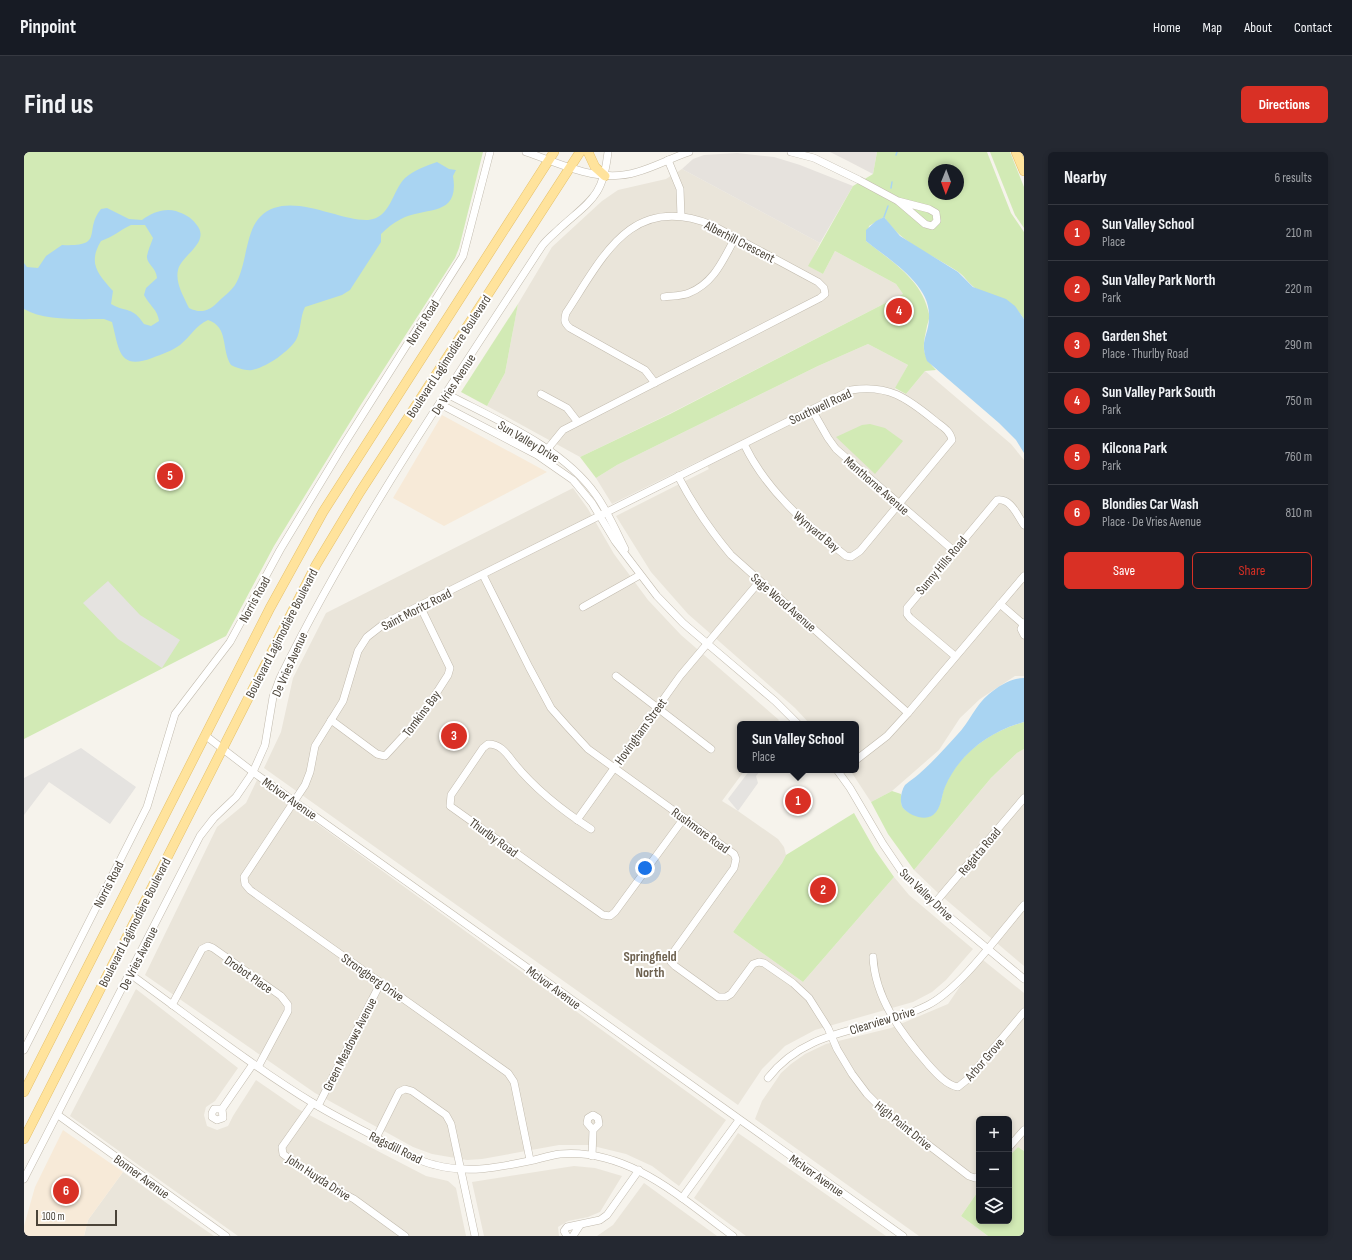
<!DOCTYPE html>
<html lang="en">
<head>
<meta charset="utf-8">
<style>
  :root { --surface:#171b24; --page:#242831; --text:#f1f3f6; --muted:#9ea1a6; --line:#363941; --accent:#d93025 }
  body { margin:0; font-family:"Sofia Sans Condensed",sans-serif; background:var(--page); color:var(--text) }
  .controls { position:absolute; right:12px; bottom:12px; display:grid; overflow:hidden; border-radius:6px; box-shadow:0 2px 6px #0003 }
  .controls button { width:36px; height:36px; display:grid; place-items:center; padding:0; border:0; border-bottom:1px solid var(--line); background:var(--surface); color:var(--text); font:20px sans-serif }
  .compass { position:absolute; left:904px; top:12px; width:36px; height:36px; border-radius:50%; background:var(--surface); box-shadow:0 2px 6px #0003; rotate:181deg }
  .scale { position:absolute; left:12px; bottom:10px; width:81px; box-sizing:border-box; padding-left:4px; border:2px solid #4b4439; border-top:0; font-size:11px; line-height:14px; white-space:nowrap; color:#4b4439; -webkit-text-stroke:3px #fff; paint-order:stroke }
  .you { position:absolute; left:621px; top:716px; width:14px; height:14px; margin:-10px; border:3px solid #fff; border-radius:50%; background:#1a73e8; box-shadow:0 0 0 6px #1a73e833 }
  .badge { display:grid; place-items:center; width:26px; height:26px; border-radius:50%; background:var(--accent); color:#fff; font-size:13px; font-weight:700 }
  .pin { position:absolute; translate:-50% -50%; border:2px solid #fff; box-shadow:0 1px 4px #0006 }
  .popup { position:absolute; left:713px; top:569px; width:122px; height:52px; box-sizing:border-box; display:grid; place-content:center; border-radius:6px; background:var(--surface); filter:drop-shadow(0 1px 3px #0005); font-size:13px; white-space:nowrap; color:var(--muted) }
  .popup b { font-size:15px; color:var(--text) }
  .popup::after { content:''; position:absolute; left:50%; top:100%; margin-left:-8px; border:8px solid transparent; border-top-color:var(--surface) }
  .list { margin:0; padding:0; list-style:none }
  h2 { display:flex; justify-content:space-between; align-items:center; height:52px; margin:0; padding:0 16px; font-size:17px }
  h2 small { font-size:13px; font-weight:400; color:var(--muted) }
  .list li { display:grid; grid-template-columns:26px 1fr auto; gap:12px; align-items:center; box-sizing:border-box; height:56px; padding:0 16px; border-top:1px solid var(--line) }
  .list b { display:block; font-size:15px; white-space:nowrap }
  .list p { margin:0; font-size:13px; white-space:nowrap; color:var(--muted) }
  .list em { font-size:13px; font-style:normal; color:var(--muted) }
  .actions { display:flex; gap:8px; padding:12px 16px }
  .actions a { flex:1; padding:9px 0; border:1px solid var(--accent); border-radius:6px; text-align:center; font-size:14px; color:var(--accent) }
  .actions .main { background:var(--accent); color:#fff }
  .icon { flex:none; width:22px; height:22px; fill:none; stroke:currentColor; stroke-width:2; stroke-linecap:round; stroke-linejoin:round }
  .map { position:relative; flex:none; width:1000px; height:1084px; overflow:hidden; border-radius:6px }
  header { display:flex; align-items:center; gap:24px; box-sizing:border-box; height:56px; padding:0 20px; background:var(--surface); border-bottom:1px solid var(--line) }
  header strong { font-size:19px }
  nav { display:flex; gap:22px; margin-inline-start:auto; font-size:14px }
  .intro { display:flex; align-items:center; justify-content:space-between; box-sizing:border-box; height:96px; padding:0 24px }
  h1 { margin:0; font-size:28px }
  .button { padding:10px 18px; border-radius:6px; background:var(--accent); color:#fff; font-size:14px; font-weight:700 }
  main { display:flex; gap:24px; padding:0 24px }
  aside { flex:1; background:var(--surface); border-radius:6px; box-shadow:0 2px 6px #0003 }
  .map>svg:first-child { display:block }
  .residential { fill:#eae5da }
  .commercial { fill:#f7ead8 }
  .industrial { fill:#e6e2dd }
  .green { fill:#d2eab5; fill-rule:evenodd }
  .parking { fill:#e5e3e0 }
  .water { fill:#a9d4f2; fill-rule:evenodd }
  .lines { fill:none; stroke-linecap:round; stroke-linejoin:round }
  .stream { stroke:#a9d4f2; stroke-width:1.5 }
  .minor-casing { stroke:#c2bbae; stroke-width:8 }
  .major-casing { stroke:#e6c16a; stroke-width:10 }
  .minor { stroke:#fff; stroke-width:7 }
  .major { stroke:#ffe39c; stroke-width:9 }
  .labels { text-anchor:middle; stroke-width:4; stroke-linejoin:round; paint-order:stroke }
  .street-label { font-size:13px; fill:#4b4439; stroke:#fff }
  .neighbourhood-label { font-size:14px; font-weight:bold; fill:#6e6250; stroke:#fff }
</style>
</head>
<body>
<header>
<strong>Pinpoint</strong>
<nav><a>Home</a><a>Map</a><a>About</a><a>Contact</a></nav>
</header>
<div class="intro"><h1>Find us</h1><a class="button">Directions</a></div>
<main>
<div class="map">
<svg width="1000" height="1084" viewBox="0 0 1000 1084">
  <rect width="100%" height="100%" fill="#f6f3ec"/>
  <g class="residential">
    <path d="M658 17 796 91 785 114 799 122 811 99 872 132 879 142 645 262 556 305 463 254 481 221 494 152 528 95 578 49 594 38 642 27Z"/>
    <path d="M844 192 884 213 871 237 882 242 901 219 987 292 1000 308V524H991L956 547 936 566 915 598 868 639 847 650 826 618H832V572H786L771 556 664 462 627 420 592 364 685 317 679 307 588 352 572 326 593 313 794 214Z"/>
    <path d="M549 336 564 357 590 402 624 448 657 483 755 568 752 572H716V618H721L698 649 714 659 754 687 760 695 762 703 758 711 709 780 779 830 870 725 885 743 949 797 922 828 908 840 889 850 791 878 761 894 738 917 714 953 240 616 257 580 269 526 302 461Z"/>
    <path d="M1000 597V814L913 740 890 718 967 626 993 601Z"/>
    <path d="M233 628 702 968 655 1034 628 1014 602 1002 565 993H535L458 1007 443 1008 408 1002 389 995 291 941 121 823 193 675 222 651Z"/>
    <path d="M959 808 1000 841V999L994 995 985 1004V967H955V1038L937 1064 964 1084H895L731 967 738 949 757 921 767 912 781 902 802 892 867 876 924 852 939 830Z"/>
    <path d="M112 837 214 916 191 949 182 955 180 963 183 974 193 978 204 974 209 964 232 928 274 957 346 995 402 1024 424 1029 432 1036 442 1084H214L46 964Z"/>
    <path d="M714 981 862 1084H722L670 1046Z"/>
    <path d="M550 1014 571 1016 598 1024 576 1060 564 1065 544 1069 534 1075 535 1084H460L448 1030Z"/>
    <path d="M99 1020 151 1057 190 1084H60L64 1068Z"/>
    <path d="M620 1031 693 1084H573L589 1073Z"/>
  </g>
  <g class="commercial">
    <path d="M418 263 523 320 420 374 369 346Z"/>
    <path d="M39 978 99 1020 64 1068 60 1084H0V1074L11 1035Z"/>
  </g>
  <g class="industrial">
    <path d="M806 0H853L849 22 824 9Z"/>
    <path d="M713 1 750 5 776 13 829 34 796 91 658 17 669 7 680 3Z"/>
  </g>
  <g class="green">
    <path d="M0 0H459L435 96 431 106 336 254 250 394 202 484 0 587Z"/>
    <path d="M853 0H963L987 61 1000 80V167C981 140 974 150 951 136 944 131 940 123 933 119 907 102 878 92 860 65L845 74 842 89C868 110 898 127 905 162 906 166 904 170 903 174 899 194 896 201 912 218L901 219 882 242 871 236 884 213 844 192 794 214 593 313 572 326 556 305 646 262 879 142 872 132 811 99 799 122 784 114 829 34 849 22ZM910 18H934V42H910Z"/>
    <path d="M966 0H986L1000 35V76L991 63Z"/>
    <path d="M494 152 481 221 463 254 437 240Z"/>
    <path d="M846 272 861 276 879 289 851 322 812 285 838 273Z"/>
    <path d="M1000 570V597L993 601 967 626 890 718 864 682 847 650 868 639 877 642C877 646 877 651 878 654 882 662 902 668 908 663 917 657 917 645 920 636 934 602 966 579 1000 570Z"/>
    <path d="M830 661 851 698 870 725 779 830 709 780 758 711 762 703Z"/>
    <path d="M994 995 1000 999V1084H964L937 1064 955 1038V1069H985V1004Z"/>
  </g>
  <g class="parking">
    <path d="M84 429 116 463 156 488 138 516 94 487 59 451Z"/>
    <path d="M57 596 112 635 86 672 25 630 0 663V626Z"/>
    <path d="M726 618H737L732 624 734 631 714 659 704 647Z"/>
  </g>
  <g class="water">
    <path d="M413 10 425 17 432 18 429 24C436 66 401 54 377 67 369 71 363 76 357 82V90L326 138 318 143 281 155C276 165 277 179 272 188 264 200 243 215 228 218 222 219 213 216 207 213 197 197 205 175 184 168 172 173 166 185 156 193 148 199 138 202 128 206 94 219 95 196 88 170L80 167C57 167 20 169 0 157V111L3 115 14 116 22 104 38 93C82 95 59 79 77 57L83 56 105 67 118 68C128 61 139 56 152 59 160 62 167 65 172 72 188 90 157 103 154 118 151 131 160 145 165 156 177 162 185 159 194 150 199 145 207 139 211 133 223 114 221 80 236 65 263 37 313 69 344 68 367 66 368 39 381 26 390 18 402 14 413 10ZM107 73H121L129 86C127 92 124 98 123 104 122 112 132 115 133 126L122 136 120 143C125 153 134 158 135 169L127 174 120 172C108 154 103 161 87 152L89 139C73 121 64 111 77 89 89 85 96 78 107 73Z"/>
    <path d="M860 65 876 84 934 120 949 135 982 147 991 154 1000 167V301L992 288 975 271 903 209C895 188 905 184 905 165 907 132 864 107 842 89V78L852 69Z"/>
    <path d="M1000 526V570C966 579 935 602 921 635 917 644 918 656 909 663 901 669 886 664 879 656 875 650 877 639 881 633 885 629 891 626 895 622 909 610 921 596 933 583 945 571 952 552 965 542 975 534 987 526 1000 526Z"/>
  </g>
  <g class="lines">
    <g class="stream">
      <path d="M872 3 873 0"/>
      <path d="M867 36 868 30"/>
      <path d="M860 65 864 54"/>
    </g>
    <g class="minor-casing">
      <g id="minor">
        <path d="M502 0C538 12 575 32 613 20 631 15 647 6 665 0"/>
        <path d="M767 0 790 6 835 28 874 49 901 72 908 74 913 69 912 61 905 57 874 49"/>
        <path d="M644 8 656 37 657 64"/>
        <path d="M640 145C648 144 658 144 665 141 690 131 699 108 711 86"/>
        <path d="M423 242C474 269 538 295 572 343 584 360 592 379 601 397"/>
        <path d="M517 242 543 256 553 269"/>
        <path d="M416 252 513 303 549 328 568 351 591 389 633 444 659 471 751 549 774 572"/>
        <path d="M788 258 804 286 812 297 930 399"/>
        <path d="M517 305 539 278 796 146 801 142 800 136 794 130 688 73C607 40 579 105 542 161 540 168 540 171 546 176L621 218 631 231"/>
        <path d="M654 324C669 353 686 378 707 403L884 561"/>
        <path d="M459 423 505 515 527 556 542 573 564 597 710 702 712 707 710 716 648 802 647 810 651 814 694 845H702L707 842 729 812 735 810 740 811 769 831 785 846 804 876 813 897 828 922 843 942 860 959 945 1024 951 1026 955 1024"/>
        <path d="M976 452 999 472"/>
        <path d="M559 455 616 423"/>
        <path d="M1000 471 997 477 1000 483"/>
        <path d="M931 504 886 466 883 462V456L973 348C987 346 993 363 1000 373"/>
        <path d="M592 524 687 597"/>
        <path d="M307 568 353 602 361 604 397 565 424 523 426 516 396 454"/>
        <path d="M182 584 229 620 879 1084"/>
        <path d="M832 608 863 584 884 561 1000 424"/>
        <path d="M813 618 826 636 859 692 878 720 910 752 1000 827"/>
        <path d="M553 668 656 524 735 430"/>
        <path d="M567 677C539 659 511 637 490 611 483 602 477 592 464 592L459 596 427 643 426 654 579 763 586 764 591 760 660 666"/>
        <path d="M910 752 1000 646"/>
        <path d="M849 805C851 846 877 881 903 911 911 920 922 933 934 935L944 927 1000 860"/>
        <path d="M106 822C166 865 225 912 289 951 305 961 323 970 340 979 363 991 386 1007 411 1013 445 1022 476 1015 510 1008 518 1006 528 1003 536 1002 605 996 658 1047 709 1084"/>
        <path d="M148 853 178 797 184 794 189 796 257 844 264 853V859L234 915"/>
        <path d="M0 898 123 655 151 562 206 490 256 398 317 297 439 104 466 0"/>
        <path d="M744 926C785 873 849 881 904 853 937 836 975 782 1000 753"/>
        <path d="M289 951 258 995 259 1002 294 1028 330 1047 381 1084"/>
        <path d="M294 954 357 830"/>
        <path d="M198 957H190L188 961V965L193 968 199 966 198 957 229 912"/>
        <path d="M34 963 202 1084"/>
        <path d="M352 986 375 940 381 937 388 939 422 963 427 972 451 1084"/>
        <path d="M985 995 1000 978"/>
        <path d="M568 1004 569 978 563 971 564 966 569 963 574 966 575 972 569 978"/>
        <path d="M506 1008 490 930 484 921 226 738 221 732 220 725 281 633 286 620 291 594 319 549 334 499 343 485 361 471 827 238C864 232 883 246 910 268 917 274 926 278 928 288L836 399 827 405 822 404C782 372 743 340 720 292"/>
        <path d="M0 1027 176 684 190 666 212 645 229 620 241 593 249 545 256 526C330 375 426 235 518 94 523 87 530 82 536 76 567 48 579 45 584 0"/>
        <path d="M658 1046 715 968"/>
        <path d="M543 1084 540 1079 543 1075 576 1068 583 1063 615 1018"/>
        <path d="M549 1084 556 1073"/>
      </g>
    </g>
    <g class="major-casing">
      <g id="major">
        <path d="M564 0 571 15 581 24"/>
        <path d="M992 0 1000 19"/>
        <path d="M0 940 246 456 299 360 530 0"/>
        <path d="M0 987 292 413 336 340 556 0"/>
      </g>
    </g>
    <use href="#minor" class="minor"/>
    <use href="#major" class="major"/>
  </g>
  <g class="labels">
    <g class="street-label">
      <text transform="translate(716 89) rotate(27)" y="5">Alberhill Crescent</text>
      <text transform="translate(398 170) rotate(-58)" y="5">Norris Road</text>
      <text transform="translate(424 204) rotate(-57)" y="5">Boulevard Lagimodière Boulevard</text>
      <text transform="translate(429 232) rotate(-57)" y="5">De Vries Avenue</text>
      <text transform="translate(796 254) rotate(-25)" y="5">Southwell Road</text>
      <text transform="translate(505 289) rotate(31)" y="5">Sun Valley Drive</text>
      <text transform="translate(853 333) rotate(41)" y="5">Manthorne Avenue</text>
      <text transform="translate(793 379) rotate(40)" y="5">Wynyard Bay</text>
      <text transform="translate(917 413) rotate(-50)" y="5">Sunny Hills Road</text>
      <text transform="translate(230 447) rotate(-61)" y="5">Norris Road</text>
      <text transform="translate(760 450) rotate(41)" y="5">Sage Wood Avenue</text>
      <text transform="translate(392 457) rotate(-27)" y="5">Saint Moritz Road</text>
      <text transform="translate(257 481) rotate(-63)" y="5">Boulevard Lagimodière Boulevard</text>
      <text transform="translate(265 512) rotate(-66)" y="5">De Vries Avenue</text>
      <text transform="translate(397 561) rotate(-53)" y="5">Tomkins Bay</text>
      <text transform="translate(616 579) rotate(-54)" y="5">Hovingham Street</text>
      <text transform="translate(266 646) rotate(35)" y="5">McIvor Avenue</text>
      <text transform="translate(677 678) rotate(36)" y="5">Rushmore Road</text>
      <text transform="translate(470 685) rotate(36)" y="5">Thurlby Road</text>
      <text transform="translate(955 699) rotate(-50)" y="5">Regatta Road</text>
      <text transform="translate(84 732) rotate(-63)" y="5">Norris Road</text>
      <text transform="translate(903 742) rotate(44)" y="5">Sun Valley Drive</text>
      <text transform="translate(110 770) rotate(-63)" y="5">Boulevard Lagimodière Boulevard</text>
      <text transform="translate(114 806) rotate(-63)" y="5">De Vries Avenue</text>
      <text transform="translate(225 822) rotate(35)" y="5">Drobot Place</text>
      <text transform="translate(349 825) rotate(35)" y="5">Strongberg Drive</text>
      <text transform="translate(530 835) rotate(36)" y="5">McIvor Avenue</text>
      <text transform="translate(858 868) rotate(-17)" y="5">Clearview Drive</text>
      <text transform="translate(325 892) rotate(-63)" y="5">Green Meadows Avenue</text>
      <text transform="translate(960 907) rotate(-49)" y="5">Arbor Grove</text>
      <text transform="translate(880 973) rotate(39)" y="5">High Point Drive</text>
      <text transform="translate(372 995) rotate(26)" y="5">Ragsdill Road</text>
      <text transform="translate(793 1023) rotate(35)" y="5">McIvor Avenue</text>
      <text transform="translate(118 1024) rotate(36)" y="5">Bonner Avenue</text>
      <text transform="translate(295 1025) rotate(33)" y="5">John Huyda Drive</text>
    </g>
    <g class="neighbourhood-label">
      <text x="626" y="809">Springfield<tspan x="626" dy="16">North</tspan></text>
    </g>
  </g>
</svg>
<div class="controls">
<button>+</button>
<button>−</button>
<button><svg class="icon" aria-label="layers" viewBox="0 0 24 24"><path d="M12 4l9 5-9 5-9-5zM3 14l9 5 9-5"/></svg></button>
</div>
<svg class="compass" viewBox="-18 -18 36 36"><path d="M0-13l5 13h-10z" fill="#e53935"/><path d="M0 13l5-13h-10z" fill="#9ea1a6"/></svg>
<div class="scale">100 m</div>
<div class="you"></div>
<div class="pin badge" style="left:774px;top:649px">1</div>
<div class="popup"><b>Sun Valley School</b>Place</div>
<div class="pin badge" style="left:799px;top:738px">2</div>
<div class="pin badge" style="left:430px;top:584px">3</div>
<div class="pin badge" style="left:875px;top:159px">4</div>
<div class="pin badge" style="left:146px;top:324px">5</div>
<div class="pin badge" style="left:42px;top:1039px">6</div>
</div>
<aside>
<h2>Nearby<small>6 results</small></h2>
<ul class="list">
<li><span class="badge">1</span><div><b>Sun Valley School</b><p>Place</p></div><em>210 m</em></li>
<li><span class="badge">2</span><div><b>Sun Valley Park North</b><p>Park</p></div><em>220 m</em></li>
<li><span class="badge">3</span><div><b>Garden Shet</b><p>Place · Thurlby Road</p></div><em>290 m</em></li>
<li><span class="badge">4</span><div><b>Sun Valley Park South</b><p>Park</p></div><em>750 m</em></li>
<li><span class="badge">5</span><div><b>Kilcona Park</b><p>Park</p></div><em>760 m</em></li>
<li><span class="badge">6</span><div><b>Blondies Car Wash</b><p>Place · De Vries Avenue</p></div><em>810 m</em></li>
</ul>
<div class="actions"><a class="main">Save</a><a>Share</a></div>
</aside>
</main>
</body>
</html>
